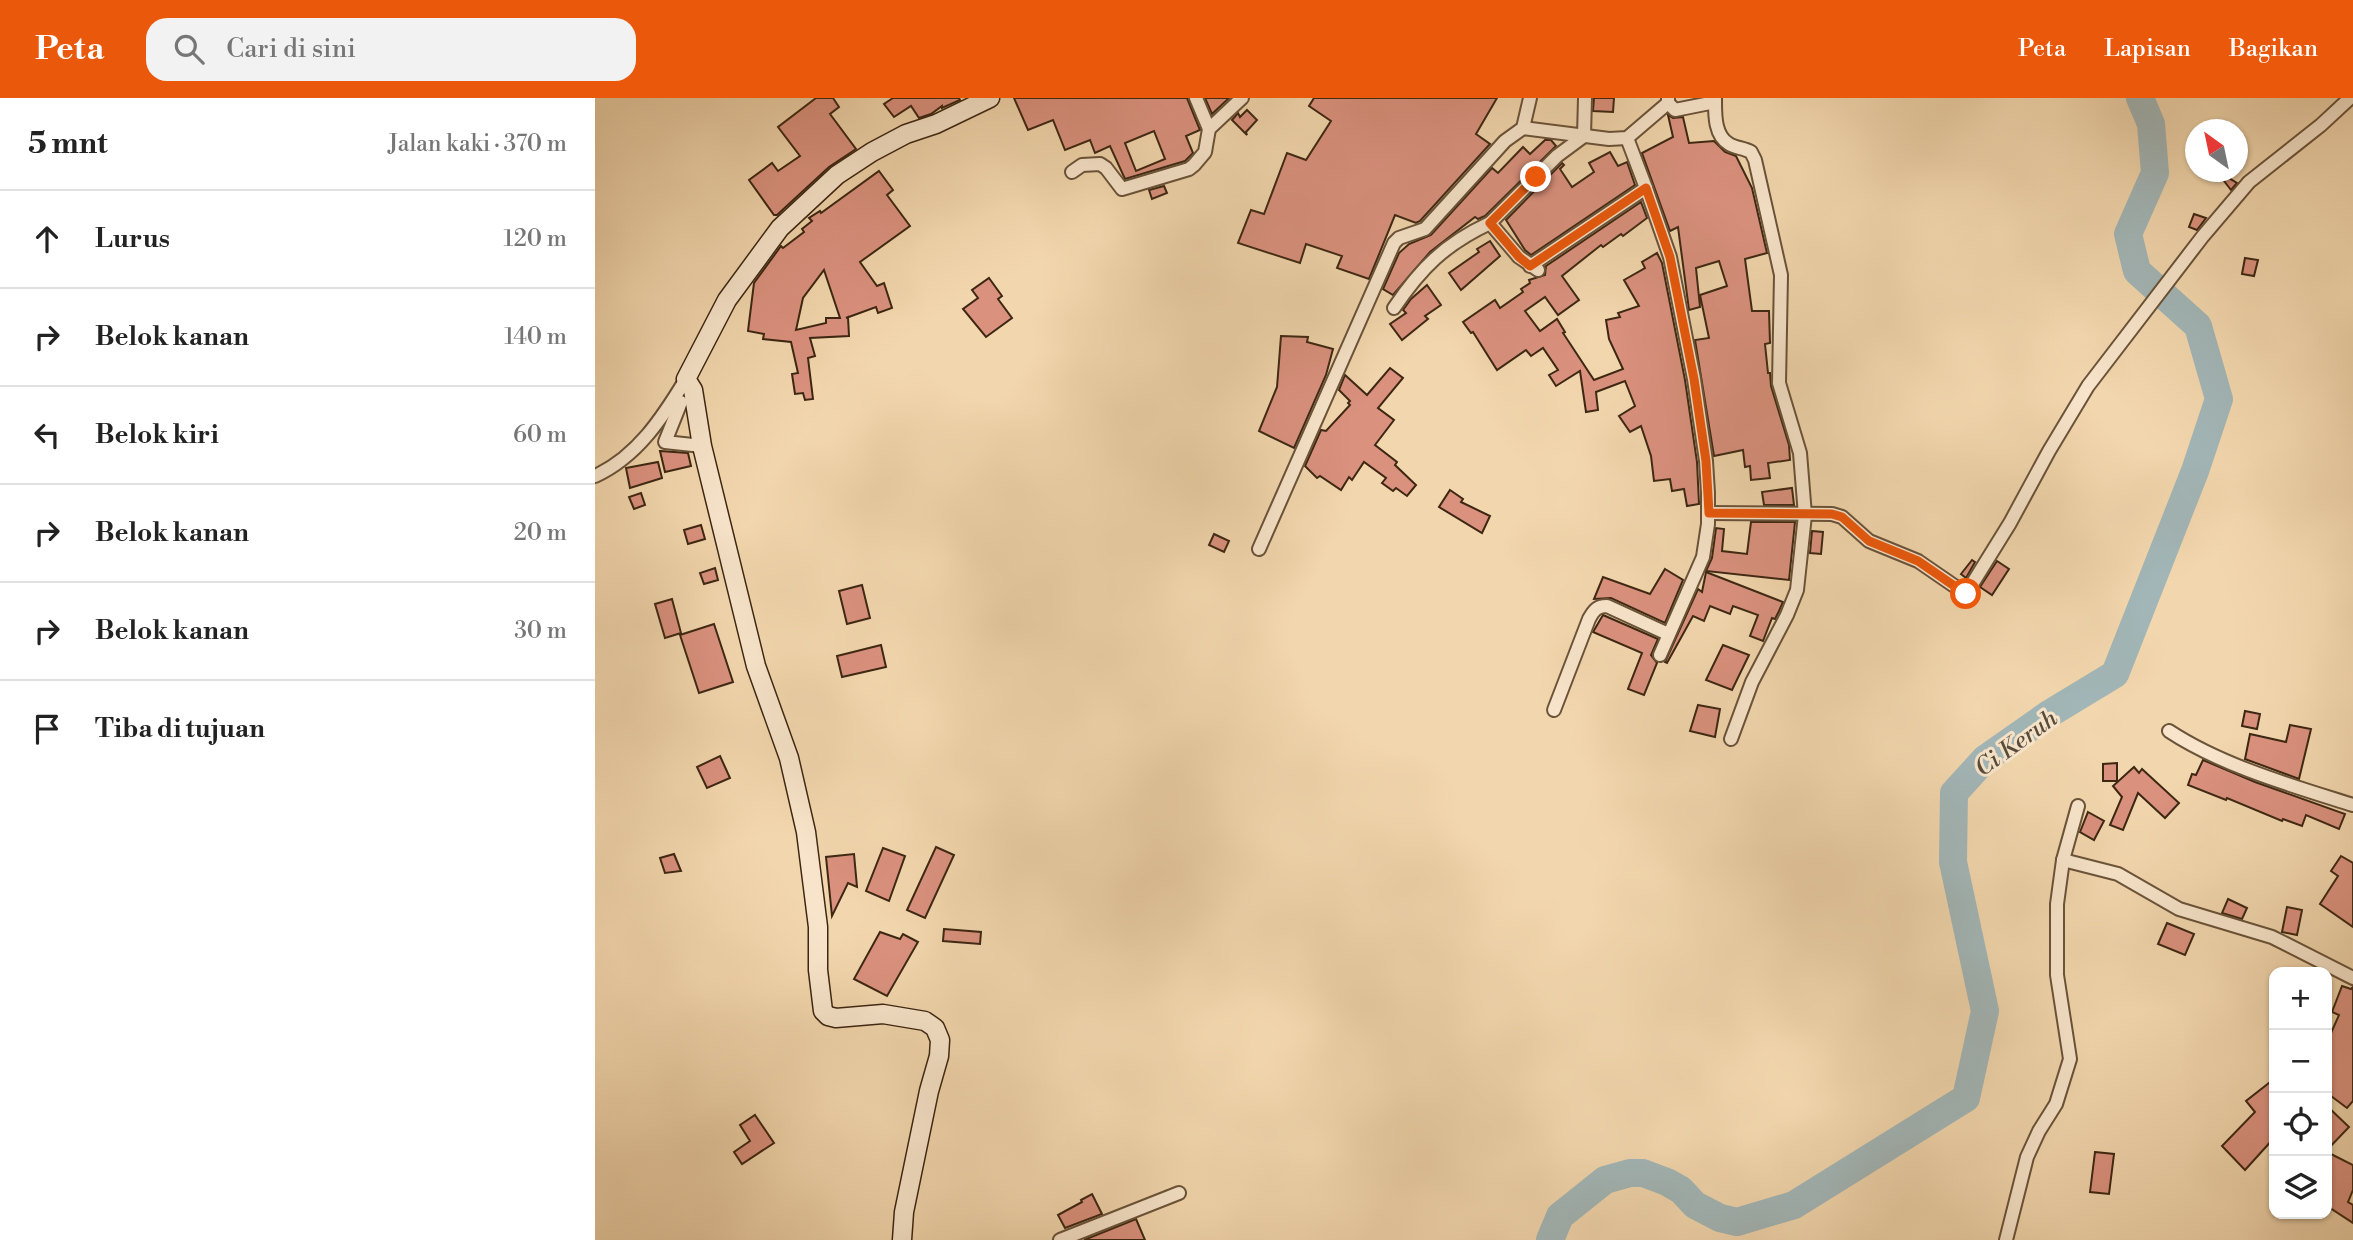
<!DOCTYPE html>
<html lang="id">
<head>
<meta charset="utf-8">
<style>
  :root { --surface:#fff; --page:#f2f2f2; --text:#222; --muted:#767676; --line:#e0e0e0; --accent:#ea580c }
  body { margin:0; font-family:"Libre Bodoni",serif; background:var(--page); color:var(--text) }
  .controls { position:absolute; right:21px; bottom:21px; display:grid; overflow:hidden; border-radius:14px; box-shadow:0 2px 5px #0004 }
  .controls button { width:63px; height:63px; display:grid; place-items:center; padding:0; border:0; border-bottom:2px solid var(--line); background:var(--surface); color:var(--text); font:35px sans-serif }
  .compass { position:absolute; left:1590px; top:21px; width:63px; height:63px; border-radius:50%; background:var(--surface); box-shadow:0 2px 5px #0004; rotate:327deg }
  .stop { position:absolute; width:21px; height:21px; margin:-16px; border:5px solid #ea580c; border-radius:50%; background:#fff }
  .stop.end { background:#ea580c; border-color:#fff; box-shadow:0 2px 7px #0008 }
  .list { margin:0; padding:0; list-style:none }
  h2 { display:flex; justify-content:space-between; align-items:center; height:91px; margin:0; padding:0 28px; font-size:30px }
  h2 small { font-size:23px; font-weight:400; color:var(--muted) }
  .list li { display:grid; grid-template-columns:46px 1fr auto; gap:21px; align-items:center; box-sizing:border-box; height:98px; padding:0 28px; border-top:2px solid var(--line) }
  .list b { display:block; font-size:26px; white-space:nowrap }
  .list em { font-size:23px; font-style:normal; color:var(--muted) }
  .icon { flex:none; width:38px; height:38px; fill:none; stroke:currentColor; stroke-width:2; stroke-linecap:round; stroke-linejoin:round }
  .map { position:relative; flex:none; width:1758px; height:1142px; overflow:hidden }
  header { display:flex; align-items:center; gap:42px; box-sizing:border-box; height:98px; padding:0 35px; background:var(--accent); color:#fff }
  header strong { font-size:33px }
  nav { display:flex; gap:38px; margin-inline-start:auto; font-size:24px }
  .search { width:490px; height:63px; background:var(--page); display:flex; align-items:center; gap:18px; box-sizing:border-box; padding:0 24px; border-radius:21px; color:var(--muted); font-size:26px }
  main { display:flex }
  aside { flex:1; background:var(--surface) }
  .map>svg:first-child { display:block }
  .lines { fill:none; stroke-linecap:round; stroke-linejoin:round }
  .river { stroke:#a2b6b7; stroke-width:28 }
  .building { fill:#da917e; stroke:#3d2712; stroke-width:2; fill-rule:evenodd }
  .street-casing { stroke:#6a5339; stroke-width:16 }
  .secondary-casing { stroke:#3d2712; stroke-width:21 }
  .street { stroke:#f7e4ca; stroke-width:12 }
  .secondary { stroke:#f7e4ca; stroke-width:18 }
  .route { stroke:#ea580c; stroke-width:9 }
  .labels { text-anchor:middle; stroke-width:6; stroke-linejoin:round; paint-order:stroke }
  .water-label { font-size:24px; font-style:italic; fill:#564b3b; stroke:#f7e4ca }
</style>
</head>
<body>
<header>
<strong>Peta</strong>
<div class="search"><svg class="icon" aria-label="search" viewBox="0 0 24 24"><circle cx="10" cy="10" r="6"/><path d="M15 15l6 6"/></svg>Cari di sini</div>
<nav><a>Peta</a><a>Lapisan</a><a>Bagikan</a></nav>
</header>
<main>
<aside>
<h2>5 mnt<small>Jalan kaki · 370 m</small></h2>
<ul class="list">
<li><svg class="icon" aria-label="ahead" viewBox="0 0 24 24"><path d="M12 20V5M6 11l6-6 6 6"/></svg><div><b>Lurus</b></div><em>120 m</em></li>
<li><svg class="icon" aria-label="right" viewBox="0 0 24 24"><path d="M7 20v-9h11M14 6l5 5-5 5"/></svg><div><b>Belok kanan</b></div><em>140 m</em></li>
<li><svg class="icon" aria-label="left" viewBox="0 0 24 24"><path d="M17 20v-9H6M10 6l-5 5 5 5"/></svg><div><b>Belok kiri</b></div><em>60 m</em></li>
<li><svg class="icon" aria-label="right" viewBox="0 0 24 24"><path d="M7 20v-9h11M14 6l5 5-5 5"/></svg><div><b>Belok kanan</b></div><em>20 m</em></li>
<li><svg class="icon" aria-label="right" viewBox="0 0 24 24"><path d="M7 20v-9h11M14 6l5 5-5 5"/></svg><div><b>Belok kanan</b></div><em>30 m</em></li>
<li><svg class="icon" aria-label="arrive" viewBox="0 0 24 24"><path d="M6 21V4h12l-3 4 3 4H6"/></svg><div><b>Tiba di tujuan</b></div></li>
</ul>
</aside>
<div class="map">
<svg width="1758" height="1142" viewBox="0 0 1758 1142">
  <rect width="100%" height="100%" fill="#f2d6ad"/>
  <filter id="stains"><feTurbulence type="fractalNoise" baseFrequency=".00286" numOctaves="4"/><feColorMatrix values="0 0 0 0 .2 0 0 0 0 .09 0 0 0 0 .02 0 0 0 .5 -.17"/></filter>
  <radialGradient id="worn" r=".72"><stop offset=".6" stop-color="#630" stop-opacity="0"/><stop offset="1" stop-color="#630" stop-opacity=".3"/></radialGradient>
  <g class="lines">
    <path class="river" d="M955 1142 965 1118 1010 1082 1035 1075H1048L1072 1084 1086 1092 1100 1107 1125 1120 1142 1124 1199 1107 1371 1000 1390 913 1358 764 1359 695 1390 661 1454 616 1520 576 1600 373 1624 301 1603 228 1542 173 1533 136 1560 75 1556 26 1545 0"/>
  </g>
  <g class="building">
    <path d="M221 0H238L244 9 235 16 261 51 234 69 182 117H179L154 82 177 65 183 73 205 58 183 29Z"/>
    <path d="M298 0H364L365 2 347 10V8L336 16 324 20 316 8 299 19 289 6Z"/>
    <path d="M419 0H592L605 32 591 38 598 55 590 63 530 81 515 48 500 55 495 42 470 52 458 22 433 32ZM559 33 570 61 541 73 530 45Z"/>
    <path d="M610 0H634L617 16Z"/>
    <path d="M719 0H902L881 36 895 46 825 123 821 125 800 117 774 181 742 170 747 158 711 146 705 165 643 145 656 112 669 116 692 55 711 62 736 23 714 8Z"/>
    <path d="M999 0H1019L1018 14 998 13Z"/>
    <path d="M652 12 662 22 651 34 652 37 637 22 643 15 645 19Z"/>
    <path d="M1073 17 1078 20 1088 19 1094 45 1119 43 1130 54 1141 58 1157 90 1172 155 1150 161 1157 213H1174L1175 245 1170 246 1173 275H1175L1176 288 1194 347 1195 362 1173 365 1175 380 1156 382 1155 368 1150 369 1148 352 1119 358 1100 242 1114 240 1105 197 1132 188 1124 163 1101 170 1105 209 1094 212 1083 129 1075 133 1047 55 1078 39Z"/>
    <path d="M950 42H956L961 48 890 118 883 121 880 119 835 154 798 197 788 191 804 155 814 146 836 137 897 70 903 75 928 49 935 56Z"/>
    <path d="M1015 54 1023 68 1032 64 1040 87 936 157 930 152 911 122 967 65 969 67 965 71 977 89 999 74 994 65Z"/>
    <path d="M284 73 298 92 292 97 315 128 265 164 282 188 289 185 297 210 283 215 281 209 251 220 253 219 254 238 215 240 220 258 213 260 218 301 210 302 208 295 200 296 197 276 203 275 196 244 168 241 169 236 153 233 159 185 186 148 188 150 209 134 207 131 217 123 214 120 225 113 226 115ZM229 172 245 220H231V225L201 232 208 200Z"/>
    <path d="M1624 74 1642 85 1636 92 1623 75Z"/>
    <path d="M569 88 572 95 557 101 554 92Z"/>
    <path d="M1046 104 1052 120 1028 138 1026 136 1008 149 1006 147 967 178 984 202 963 217 950 199 930 213 945 233 962 221 970 234 968 235 999 282 1028 271 1014 241 1011 222 1025 219 1023 215 1044 208 1029 182 1050 170 1047 164 1062 155 1067 165 1090 282 1102 364 1104 406 1092 408 1089 391 1077 393 1075 381 1059 383 1056 358 1046 328 1035 334 1024 318 1040 308 1030 283 1001 294 1003 312 991 314 985 273 961 288 954 277 963 272 948 250 936 258 931 252 902 272 878 234 876 235 868 224 900 202 905 210 928 194 926 191 935 185 934 182 950 177 951 168Z"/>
    <path d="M1599 116 1611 120 1602 132 1594 129Z"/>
    <path d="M895 143 905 158 866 192 854 175 884 154 882 151Z"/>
    <path d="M1650 160 1663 162 1659 178 1647 176Z"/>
    <path d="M394 180 407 198 403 201 417 220 391 239 368 211 383 200 377 192Z"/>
    <path d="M832 187 846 207 830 218 833 221 807 242 795 226 811 215 808 212 816 201Z"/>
    <path d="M686 238 713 239 712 244 738 251 731 277 699 350 664 333 682 289Z"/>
    <path d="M795 270 808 280 783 310 799 322 780 347 802 364 800 367 821 387 812 398 801 390 798 393 787 385 791 380 769 364 757 382 754 379 746 392 725 378 722 380 710 368 726 332 731 333 755 307 753 305 755 303 744 292 750 277 772 297Z"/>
    <path d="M65 353 93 355 96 368 70 374Z"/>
    <path d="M63 364 67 380 35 390 31 370Z"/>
    <path d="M1197 390 1199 407H1169L1167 394Z"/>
    <path d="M855 392 868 401 866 404 895 418 887 435 844 409Z"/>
    <path d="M46 395 50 407 39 411 34 399Z"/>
    <path d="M1156 424H1200L1194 482 1111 473 1117 460 1121 430 1129 431 1127 453 1152 456Z"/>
    <path d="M106 427 110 441 93 446 89 432Z"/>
    <path d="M1217 433 1228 434 1226 456 1215 455Z"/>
    <path d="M619 436 634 443 629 454 614 447Z"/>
    <path d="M1377 462 1380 464 1371 480 1366 476Z"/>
    <path d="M1402 463 1414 471 1397 497 1385 489Z"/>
    <path d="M120 470 123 482 109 486 105 475Z"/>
    <path d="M1070 471 1088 482 1070 525 1016 500 999 501 1008 479 1055 496Z"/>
    <path d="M1111 474 1188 504 1184 513 1180 521 1177 520 1168 543 1155 538 1163 517 1138 508 1135 516 1115 508 1109 523 1098 518 1072 565 1070 564 1103 491 1107 494Z"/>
    <path d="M267 487 275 520 252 526 244 493Z"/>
    <path d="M77 501 86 535 70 540 60 506Z"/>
    <path d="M1008 517 1063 541 1056 557 1062 565 1049 597 1033 591 1047 555 998 534Z"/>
    <path d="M119 526 138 584 104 595 85 537Z"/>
    <path d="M286 547 291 569 247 579 242 558Z"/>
    <path d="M1128 547 1154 557 1137 592 1111 582Z"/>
    <path d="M1103 607 1125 611 1120 639 1095 633Z"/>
    <path d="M1650 613 1665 616 1662 631 1647 628Z"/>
    <path d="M1695 627 1716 631 1704 681 1650 661 1655 636 1691 644Z"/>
    <path d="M125 658 135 680 112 690 102 669Z"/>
    <path d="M1608 662 1660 684 1750 716 1744 731 1711 717 1707 728 1688 721 1687 723 1632 700 1631 702 1593 687 1597 676 1601 677Z"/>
    <path d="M1522 665V683H1508V666Z"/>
    <path d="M1539 669 1544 675 1547 671 1584 705 1570 720 1543 695 1528 732 1515 727 1527 699 1518 688Z"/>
    <path d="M1493 714 1509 723 1499 742 1485 734Z"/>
    <path d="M341 749 359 757 330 820 312 812Z"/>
    <path d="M288 750 310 758 294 803 271 793Z"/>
    <path d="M79 756 86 773 70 775 65 760Z"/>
    <path d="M259 756 262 789 253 785 237 818 231 759Z"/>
    <path d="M1746 758 1758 765V829L1725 806 1743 778 1736 773Z"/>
    <path d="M1633 801 1652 810 1647 821 1627 815Z"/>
    <path d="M1692 809 1707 812 1702 837 1687 834Z"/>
    <path d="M1572 825 1599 836 1590 857 1563 846Z"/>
    <path d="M349 831 386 834 385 846 348 843Z"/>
    <path d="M285 834 305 841 308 836 323 844 292 898 259 881Z"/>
    <path d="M1747 888 1756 891 1758 889V1003L1752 1010 1732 995V944L1744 917 1737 914Z"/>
    <path d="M1679 981V1040L1650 1072 1627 1048 1660 1014 1651 1003Z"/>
    <path d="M1732 1008 1754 1029 1732 1052Z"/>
    <path d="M160 1017 179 1045 147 1066 139 1054 155 1043 145 1027Z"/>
    <path d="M1500 1054 1519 1056 1514 1096 1495 1094Z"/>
    <path d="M1732 1054 1758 1067V1092L1753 1104 1758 1107V1125L1732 1108Z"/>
    <path d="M497 1096 507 1116 470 1130 463 1117 487 1104 486 1102Z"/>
    <path d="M541 1121 550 1142H489Z"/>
  </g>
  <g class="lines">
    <g class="street-casing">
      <g id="street">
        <path d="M601 0 614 31"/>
        <path d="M1120 4C1120 18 1120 38 1134 46 1140 50 1149 50 1156 54L1160 62 1186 177 1184 285 1205 355 1210 417 1202 492 1192 517 1157 584 1136 641"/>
        <path d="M1073 5 1080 12 1120 4V0"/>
        <path d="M928 30 1014 41 1032 40 1073 5V0"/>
        <path d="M477 74 487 67 505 66 511 70 527 91 594 71 599 67 610 54 614 31 647 0"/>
        <path d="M1051 90 1075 159 1099 281 1111 363 1113 395V426L1108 459 1065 557"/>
        <path d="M935 168 1051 90 1032 40"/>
        <path d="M943 172 924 159 895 125 962 58 989 38 990 0"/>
        <path d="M799 210C826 170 850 146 895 125"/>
        <path d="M86 304 70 344 107 348"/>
        <path d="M0 378C42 359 68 319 91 281"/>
        <path d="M1113 415 1237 416 1247 419 1274 443 1323 463 1371 496 1415 425 1454 353 1493 288 1608 138 1654 84 1726 27 1755 0"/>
        <path d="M664 451 799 145 804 140 830 131 910 43 928 30 935 0"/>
        <path d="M959 612 994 521C999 512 1002 508 1012 508L1073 536"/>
        <path d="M1574 633C1627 668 1698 688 1758 707"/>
        <path d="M1468 762 1523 776 1584 811 1677 839 1758 880"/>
        <path d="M465 1142 584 1095"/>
        <path d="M1411 1142 1432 1059 1444 1033 1461 1006 1475 961 1462 877V806L1468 762 1483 708"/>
      </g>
    </g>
    <g class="secondary-casing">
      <path id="secondary" d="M307 1142 309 1114 334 993 344 958 345 942 340 930 330 923 288 916 241 920 233 918 228 913 223 872V829L211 734 194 660 161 568 107 348 98 292 91 281 132 202 185 130 242 77 277 54 311 36 341 26 395 0"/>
    </g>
    <use href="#street" class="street"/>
    <use href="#secondary" class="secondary"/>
  </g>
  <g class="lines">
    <path class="route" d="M941 79 895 125 924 159 935 168 1051 90 1075 159 1099 281 1111 363 1114 415 1237 416 1247 419 1274 443 1323 463 1371 496"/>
  </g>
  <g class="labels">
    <g class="water-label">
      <text transform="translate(1421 645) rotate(-36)" y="8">Ci Keruh</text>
    </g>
  </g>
  <rect width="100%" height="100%" filter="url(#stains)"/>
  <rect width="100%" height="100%" fill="url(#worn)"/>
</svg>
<div class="controls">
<button>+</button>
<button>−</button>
<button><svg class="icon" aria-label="locate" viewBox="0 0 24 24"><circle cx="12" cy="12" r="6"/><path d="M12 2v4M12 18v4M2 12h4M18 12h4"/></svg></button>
<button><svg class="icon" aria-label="layers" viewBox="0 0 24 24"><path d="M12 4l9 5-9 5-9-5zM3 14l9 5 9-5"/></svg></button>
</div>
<svg class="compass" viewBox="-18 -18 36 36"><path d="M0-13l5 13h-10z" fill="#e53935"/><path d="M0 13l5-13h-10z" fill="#767676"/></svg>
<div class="stop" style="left:1371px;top:496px"></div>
<div class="stop end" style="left:941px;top:79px"></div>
</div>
</main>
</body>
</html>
